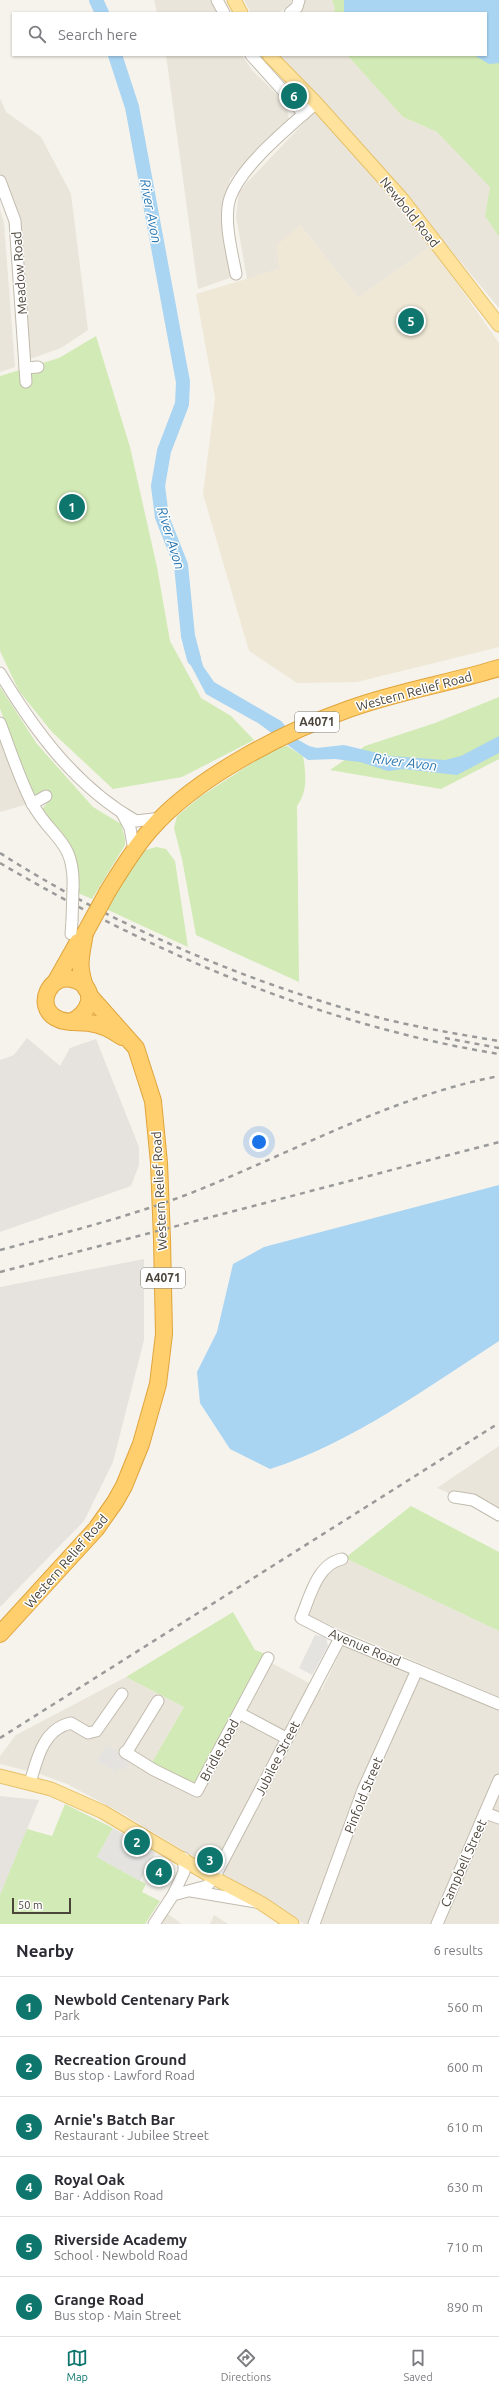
<!DOCTYPE html>
<html lang="en">
<head>
<meta charset="utf-8">
<style>
  :root { --surface:#fff; --page:#f2f2f3; --text:#2b2b33; --muted:#7c7c81; --line:#e1e1e2; --accent:#0f766e }
  body { margin:0; font-family:Ubuntu,sans-serif; background:var(--page); color:var(--text) }
  .scale { position:absolute; left:12px; bottom:10px; width:59px; box-sizing:border-box; padding-left:4px; border:2px solid #4b4439; border-top:0; font-size:11px; line-height:14px; white-space:nowrap; color:#4b4439; -webkit-text-stroke:3px #fff; paint-order:stroke }
  .you { position:absolute; left:259px; top:1142px; width:14px; height:14px; margin:-10px; border:3px solid #fff; border-radius:50%; background:#1a73e8; box-shadow:0 0 0 6px #1a73e833 }
  .badge { display:grid; place-items:center; width:26px; height:26px; border-radius:50%; background:var(--accent); color:#fff; font-size:13px; font-weight:700 }
  .pin { position:absolute; translate:-50% -50%; border:2px solid #fff; box-shadow:0 1px 4px #0006 }
  .list { margin:0; padding:0; list-style:none }
  h2 { display:flex; justify-content:space-between; align-items:center; height:52px; margin:0; padding:0 16px; font-size:17px }
  h2 small { font-size:13px; font-weight:400; color:var(--muted) }
  .list li { display:grid; grid-template-columns:26px 1fr auto; gap:12px; align-items:center; box-sizing:border-box; height:60px; padding:0 16px; border-top:1px solid var(--line) }
  .list b { display:block; font-size:15px; white-space:nowrap }
  .list p { margin:0; font-size:13px; white-space:nowrap; color:var(--muted) }
  .list em { font-size:13px; font-style:normal; color:var(--muted) }
  .icon { flex:none; width:22px; height:22px; fill:none; stroke:currentColor; stroke-width:2; stroke-linecap:round; stroke-linejoin:round }
  .map { position:relative; flex:none; width:499px; height:1924px; overflow:hidden }
  .search { position:absolute; background:var(--surface); box-shadow:0 1px 3px #0004; left:12px; right:12px; top:12px; height:44px; display:flex; align-items:center; gap:10px; box-sizing:border-box; padding:0 14px; border-radius:0px; color:var(--muted); font-size:15px }
  .sheet { height:412px; background:var(--surface) }
  nav { display:flex; justify-content:space-around; align-items:center; box-sizing:border-box; height:56px; border-top:1px solid var(--line); background:var(--surface); font-size:11px; color:var(--muted) }
  nav a { display:grid; justify-items:center; gap:2px }
  nav .on { color:var(--accent) }
  .map>svg:first-child { display:block }
  .residential { fill:#eae5da }
  .industrial { fill:#e6e2dd }
  .education { fill:#efe8d6 }
  .green { fill:#d2eab5 }
  .parking { fill:#e5e3e0 }
  .water { fill:#a9d4f2 }
  .lines { fill:none; stroke-linecap:round; stroke-linejoin:round }
  .river { stroke:#a9d4f2; stroke-width:14 }
  .minor-casing { stroke:#c2bbae; stroke-width:13 }
  .major-casing { stroke:#e6c16a; stroke-width:15 }
  .highway-casing { stroke:#e0a43c; stroke-width:18 }
  .minor { stroke:#fff; stroke-width:11 }
  .major { stroke:#ffe39c; stroke-width:13 }
  .highway { stroke:#ffcf6e; stroke-width:16 }
  .rail { stroke:#9a9a9a; stroke-width:2.5; stroke-dasharray:5 5; stroke-linecap:butt }
  .minor-bridge-casing { stroke:#c2bbae; stroke-width:13; stroke-linecap:butt }
  .highway-bridge-casing { stroke:#e0a43c; stroke-width:18; stroke-linecap:butt }
  .minor-bridge { stroke:#fff; stroke-width:11 }
  .highway-bridge { stroke:#ffcf6e; stroke-width:16 }
  .labels { text-anchor:middle; stroke-width:3; stroke-linejoin:round; paint-order:stroke }
  .shield { fill:#fff; stroke:#817c74; stroke-width:1 }
  .shield-label { font-size:12px; font-weight:bold; fill:#4b4439 }
  .street-label { font-size:13px; fill:#4b4439; stroke:#fff }
  .water-label { font-size:14px; font-style:italic; fill:#2e7ab2; stroke:#fff }
</style>
</head>
<body>
<div class="map">
<svg width="499" height="1924" viewBox="0 0 499 1924">
  <rect width="100%" height="100%" fill="#f6f3ec"/>
  <g class="residential">
    <path d="M154 0H210L217 13H157Z"/>
    <path d="M244 0H292L290 5 278 13H251Z"/>
    <path d="M302 0H332L335 9 333 13H297Z"/>
    <path d="M166 55H242L252 70 286 103 289 120 230 179 223 212 230 278 198 289Z"/>
    <path d="M280 55H347L403 117 437 132 491 187 485 216 499 237V308L371 154Z"/>
    <path d="M0 98 6 112 41 137 71 194 88 330 61 348 30 359 19 217 0 174Z"/>
    <path d="M316 110 431 246 358 298 300 225 279 269 247 279 236 216 239 191Z"/>
    <path d="M0 209 4 223 15 367 0 372Z"/>
    <path d="M0 733 28 804 0 812Z"/>
    <path d="M499 1446V1510L453 1495 437 1488Z"/>
    <path d="M345 1558 499 1631V1697L306 1615 326 1570Z"/>
    <path d="M344 1644 499 1709V1924H304L125 1815 67 1784 40 1774 0 1764V1756L16 1735 126 1677 184 1707 148 1769 198 1794 270 1662 322 1690Z"/>
    <path d="M168 1914 182 1924H161Z"/>
    <path d="M214 1915 228 1924H210Z"/>
  </g>
  <g class="industrial">
    <path d="M27 1038 60 1066 70 1048 96 1039 139 1147V1165L131 1186 0 1232V1060L14 1055Z"/>
    <path d="M144 1259V1340L113 1462 84 1521 0 1607V1287Z"/>
    <path d="M0 1796 39 1800 0 1895Z"/>
  </g>
  <path class="education" d="M300 225 358 298 431 246 499 343V647L357 682 297 683 249 651 203 494 215 398 196 294 279 269 277 245Z"/>
  <g class="green">
    <path d="M332 0H499V237L485 216 490 187 437 132 403 117 347 55H486V13H333L335 9Z"/>
    <path d="M96 336 130 447 157 567 170 641 201 698 231 716 254 740 182 777 113 789 52 732 19 691 0 651V376L59 358Z"/>
    <path d="M0 687 37 744 93 807 121 824 125 839V845L92 899 78 893 69 844 42 809 49 801 45 794 38 796 33 793 0 709Z"/>
    <path d="M499 697V759L441 789 330 770 365 746 435 723Z"/>
    <path d="M287 746 303 756C306 774 308 791 297 806L299 982 196 935 182 859 174 828 177 816 200 797 275 748Z"/>
    <path d="M156 847 166 849 175 861 188 947 106 909 139 852Z"/>
    <path d="M411 1506 499 1552V1631L345 1558Z"/>
    <path d="M233 1612 255 1650 266 1654 196 1784 151 1764 184 1707 126 1677Z"/>
    <path d="M65 1804 113 1828 97 1857 146 1884 142 1892 160 1901 145 1924H0V1895L27 1829 52 1836Z"/>
  </g>
  <g class="parking">
    <path d="M315 1635 326 1637 328 1646 312 1675 299 1668Z"/>
    <path d="M106 1745 131 1759 124 1770 119 1767 116 1772 97 1761Z"/>
    <path d="M113 1828 156 1852 140 1881 97 1857Z"/>
  </g>
  <g class="water">
    <path d="M344 0H499V63L489 64 474 55H486V13H344Z"/>
    <path d="M196 641 203 666 214 682 281 721 297 739 309 746 317 748 344 745 390 756 445 760 461 756 499 736V753L457 775 403 769 388 771 360 762 335 759 308 760 258 723 206 694 187 658 183 642Z"/>
    <path d="M499 1185V1341C426 1388 354 1442 270 1469L230 1449 200 1403 197 1372 217 1332 233 1264 264 1247Z"/>
  </g>
  <g class="lines">
    <g class="river">
      <path d="M96 0 102 13"/>
      <path d="M115 55 132 107 183 382 182 404 164 451 158 486 162 517 181 565 188 636 194 659"/>
    </g>
    <g class="minor-casing">
      <g id="minor">
        <path d="M217 0 224 13"/>
        <path d="M290 13 297 7 299 0"/>
        <path d="M251 55 304 114"/>
        <path d="M0 181 15 221 26 382"/>
        <path d="M236 274C232 253 223 219 230 198 241 165 290 127 316 103"/>
        <path d="M25 368 38 367"/>
        <path d="M0 673C35 731 76 787 136 821L162 818"/>
        <path d="M0 723C10 749 19 778 32 803 51 839 75 839 73 888"/>
        <path d="M32 804 46 796"/>
        <path d="M122 813 130 828 134 850"/>
        <path d="M71 934 72 921"/>
        <path d="M454 1497 473 1500 499 1515"/>
        <path d="M342 1559C317 1564 310 1597 301 1618L340 1638 499 1704"/>
        <path d="M239 1713 286 1738"/>
        <path d="M125 1752 154 1770 197 1791 268 1658"/>
        <path d="M126 1753 158 1701"/>
        <path d="M30 1783C37 1759 43 1729 71 1723L88 1733 96 1731 122 1694"/>
        <path d="M485 1813 499 1818"/>
        <path d="M191 1891 256 1902"/>
        <path d="M173 1895 184 1872V1858"/>
        <path d="M154 1924 173 1895 207 1886 214 1878 340 1638"/>
        <path d="M314 1924 363 1790 417 1670"/>
        <path d="M437 1924 499 1780"/>
      </g>
    </g>
    <g class="major-casing">
      <g id="major">
        <path d="M234 0 241 13"/>
        <path d="M269 55 316 103 402 199 499 325"/>
        <path d="M0 1776 51 1789 103 1812 214 1878 261 1903 292 1924"/>
      </g>
    </g>
    <g class="highway-casing">
      <g id="highway">
        <path d="M108 891C121 870 134 848 151 829 196 777 286 731 349 709 398 691 450 683 499 668"/>
        <path d="M85 933C81 957 77 965 86 989"/>
        <path d="M56 981 78 942"/>
        <path d="M70 1022C90 1015 99 988 75 980 50 971 34 1006 56 1018 66 1024 78 1021 89 1023 101 1024 112 1030 122 1037"/>
        <path d="M0 1634 96 1529 115 1502 124 1486 141 1444 158 1384 164 1334 162 1239 159 1163 153 1101 136 1048 89 995"/>
      </g>
    </g>
    <use href="#minor" class="minor"/>
    <use href="#major" class="major"/>
    <use href="#highway" class="highway"/>
    <g class="rail">
      <path d="M0 853C110 923 232 976 357 1012 404 1025 451 1033 499 1041"/>
      <path d="M0 863C155 954 321 1025 499 1054"/>
      <path d="M445 1038 499 1048"/>
      <path d="M0 1250C64 1233 129 1217 191 1193 294 1152 390 1097 499 1076"/>
      <path d="M0 1272 499 1142"/>
      <path d="M0 1738 499 1423"/>
    </g>
    <g class="minor-bridge-casing">
      <path id="minor-bridge" d="M72 921 73 888"/>
    </g>
    <g class="highway-bridge-casing">
      <path id="highway-bridge" d="M85 933 108 891"/>
    </g>
    <use href="#minor-bridge" class="minor-bridge"/>
    <use href="#highway-bridge" class="highway-bridge"/>
  </g>
  <g class="labels">
    <g class="shield">
      <rect x="295" y="712" width="44" height="20" rx="3"/>
      <rect x="141" y="1268" width="44" height="20" rx="3"/>
    </g>
    <g class="shield-label">
      <text x="317" y="726">A4071</text>
      <text x="163" y="1282">A4071</text>
    </g>
    <g class="street-label">
      <text transform="translate(410 212) rotate(51)" y="5">Newbold Road</text>
      <text transform="translate(19 273) rotate(-94)" y="5">Meadow Road</text>
      <text transform="translate(414 691) rotate(-15)" y="5">Western Relief Road</text>
      <text transform="translate(159 1191) rotate(-93)" y="5">Western Relief Road</text>
      <text transform="translate(66 1561) rotate(-49)" y="5">Western Relief Road</text>
      <text transform="translate(365 1647) rotate(23)" y="5">Avenue Road</text>
      <text transform="translate(219 1750) rotate(-62)" y="5">Bridle Road</text>
      <text transform="translate(277 1758) rotate(-63)" y="5">Jubilee Street</text>
      <text transform="translate(363 1795) rotate(-68)" y="5">Pinfold Street</text>
      <text transform="translate(463 1863) rotate(-66)" y="5">Campbell Street</text>
    </g>
    <g class="water-label">
      <text transform="translate(151 211) rotate(79)" y="5">River Avon</text>
      <text transform="translate(171 538) rotate(73)" y="5">River Avon</text>
      <text transform="translate(405 762) rotate(7)" y="5">River Avon</text>
    </g>
  </g>
</svg>
<div class="scale">50 m</div>
<div class="you"></div>
<div class="pin badge" style="left:72px;top:507px">1</div>
<div class="pin badge" style="left:137px;top:1842px">2</div>
<div class="pin badge" style="left:210px;top:1860px">3</div>
<div class="pin badge" style="left:159px;top:1872px">4</div>
<div class="pin badge" style="left:411px;top:321px">5</div>
<div class="pin badge" style="left:294px;top:96px">6</div>
<div class="search"><svg class="icon" aria-label="search" viewBox="0 0 24 24"><circle cx="10" cy="10" r="6"/><path d="M15 15l6 6"/></svg>Search here</div>
</div>
<section class="sheet">
<h2>Nearby<small>6 results</small></h2>
<ul class="list">
<li><span class="badge">1</span><div><b>Newbold Centenary Park</b><p>Park</p></div><em>560 m</em></li>
<li><span class="badge">2</span><div><b>Recreation Ground</b><p>Bus stop · Lawford Road</p></div><em>600 m</em></li>
<li><span class="badge">3</span><div><b>Arnie's Batch Bar</b><p>Restaurant · Jubilee Street</p></div><em>610 m</em></li>
<li><span class="badge">4</span><div><b>Royal Oak</b><p>Bar · Addison Road</p></div><em>630 m</em></li>
<li><span class="badge">5</span><div><b>Riverside Academy</b><p>School · Newbold Road</p></div><em>710 m</em></li>
<li><span class="badge">6</span><div><b>Grange Road</b><p>Bus stop · Main Street</p></div><em>890 m</em></li>
</ul>
</section>
<nav>
<a class="on"><svg class="icon" aria-label="map" viewBox="0 0 24 24"><path d="M3 6l6-2 6 2 6-2v14l-6 2-6-2-6 2zM9 4v14M15 6v14"/></svg>Map</a>
<a><svg class="icon" aria-label="directions" viewBox="0 0 24 24"><path d="M12 3l9 9-9 9-9-9zM9 14v-3h6M13 9l2 2-2 2"/></svg>Directions</a>
<a><svg class="icon" aria-label="saved" viewBox="0 0 24 24"><path d="M7 4h10v16l-5-4-5 4z"/></svg>Saved</a>
</nav>
</body>
</html>
